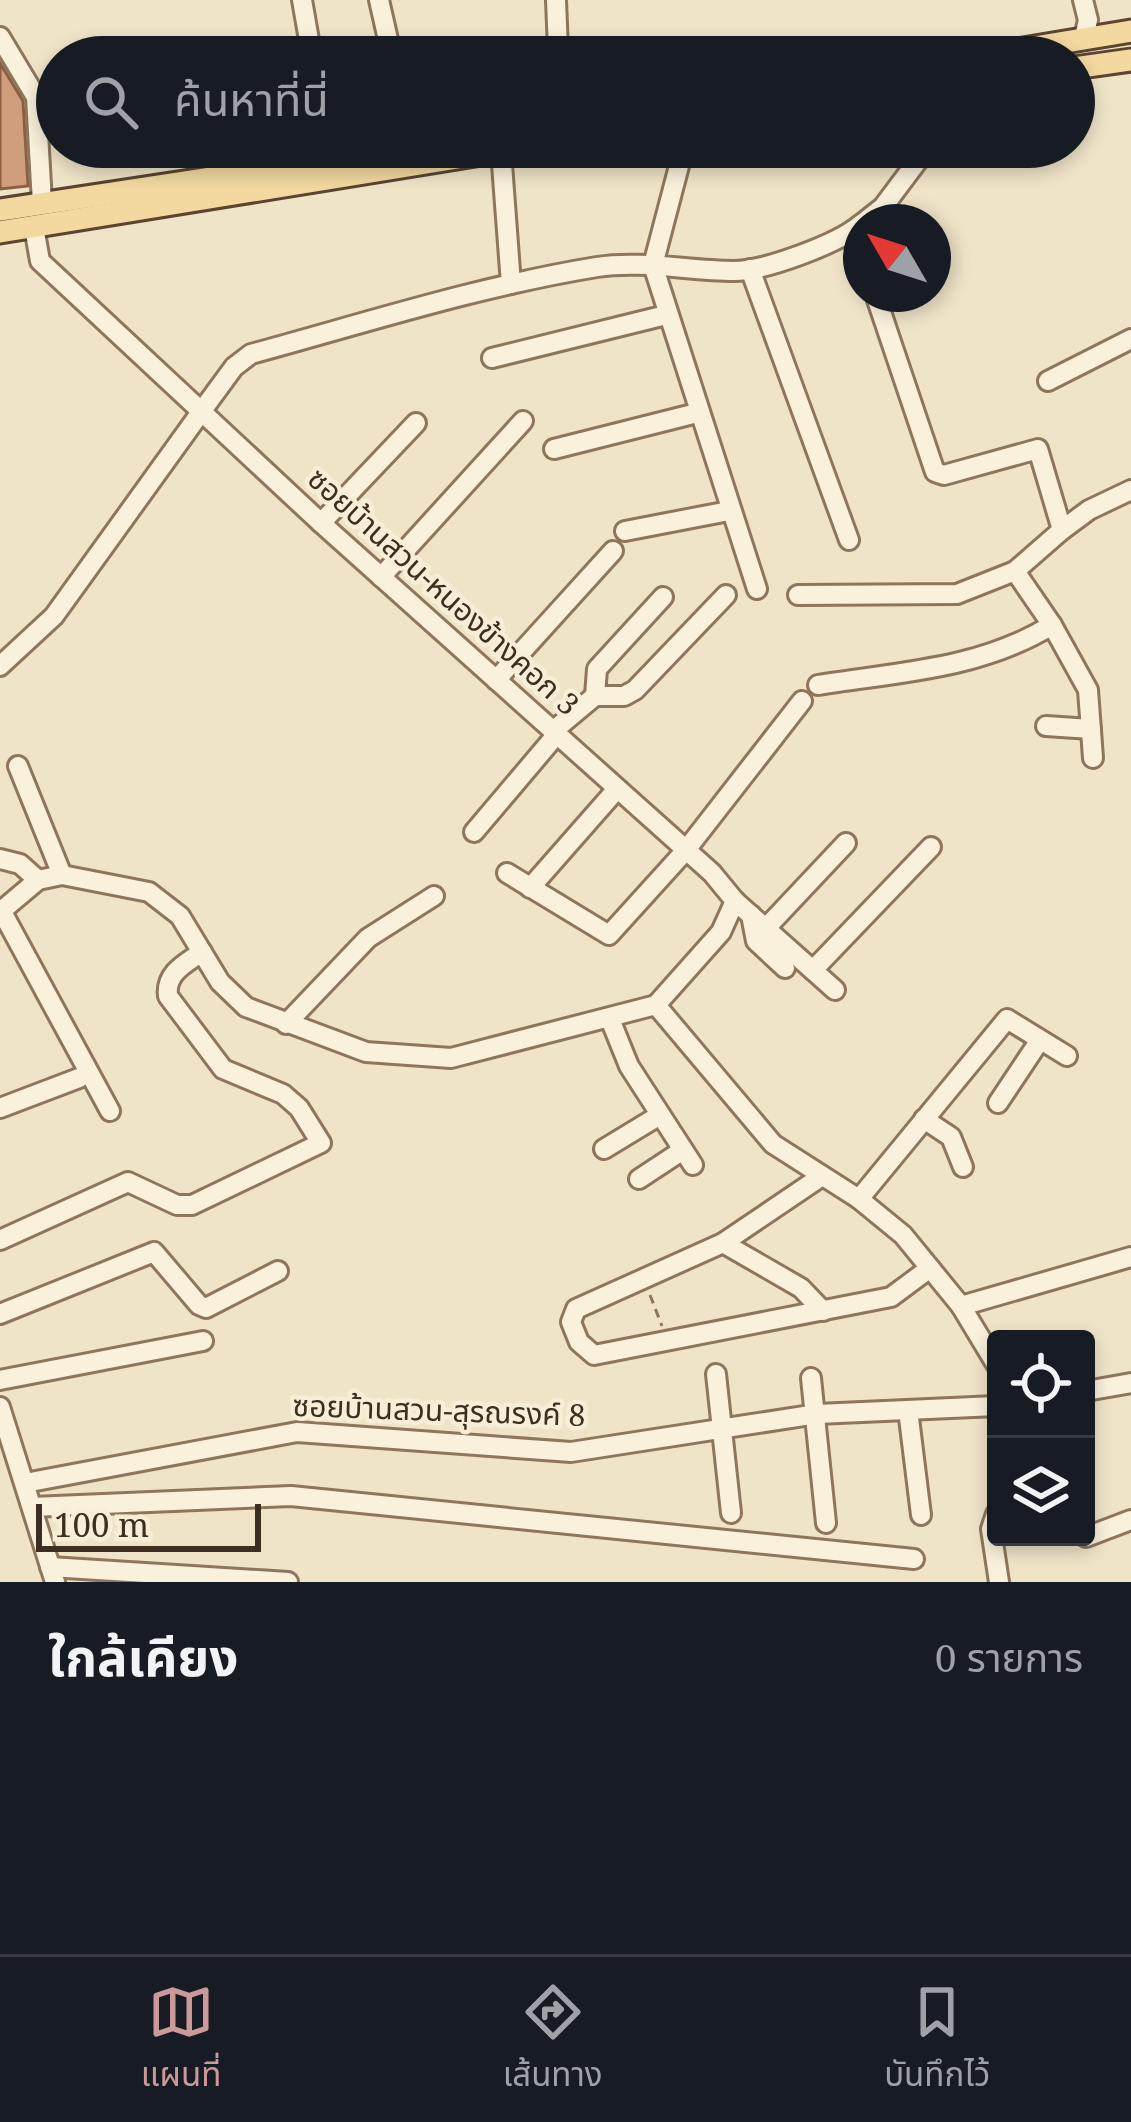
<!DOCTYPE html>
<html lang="th">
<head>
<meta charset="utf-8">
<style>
  :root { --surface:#171b24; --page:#20242c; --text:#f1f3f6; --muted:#9ea1a6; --line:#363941; --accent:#cc999b }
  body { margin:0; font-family:"Noto Serif","Noto Sans Thai",serif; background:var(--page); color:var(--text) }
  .controls { position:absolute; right:36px; bottom:36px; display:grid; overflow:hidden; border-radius:12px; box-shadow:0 6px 18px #0003 }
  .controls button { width:108px; height:108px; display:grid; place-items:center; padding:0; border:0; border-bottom:3px solid var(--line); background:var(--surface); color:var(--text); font:60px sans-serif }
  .compass { position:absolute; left:843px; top:204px; width:108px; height:108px; border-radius:50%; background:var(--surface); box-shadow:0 6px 18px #0003; rotate:309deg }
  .scale { position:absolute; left:36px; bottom:30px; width:225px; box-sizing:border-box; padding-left:12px; border:6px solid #3d2e20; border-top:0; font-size:33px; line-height:42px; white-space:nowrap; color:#3d2e20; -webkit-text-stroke:9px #f7eed8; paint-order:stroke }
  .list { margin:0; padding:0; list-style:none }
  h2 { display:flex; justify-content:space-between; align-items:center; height:156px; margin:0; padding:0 48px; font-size:51px }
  h2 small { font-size:39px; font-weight:400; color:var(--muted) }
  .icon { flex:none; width:66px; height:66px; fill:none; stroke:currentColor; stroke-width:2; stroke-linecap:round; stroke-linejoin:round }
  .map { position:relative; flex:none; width:1131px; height:1582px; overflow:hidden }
  .search { position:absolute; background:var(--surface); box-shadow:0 6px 18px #0003; left:36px; right:36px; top:36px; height:132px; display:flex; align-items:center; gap:30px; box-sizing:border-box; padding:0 42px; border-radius:66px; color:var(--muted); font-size:45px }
  .sheet { height:372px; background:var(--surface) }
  nav { display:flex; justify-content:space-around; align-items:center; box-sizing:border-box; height:168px; border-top:3px solid var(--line); background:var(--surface); font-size:33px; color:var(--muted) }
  nav a { display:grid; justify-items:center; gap:6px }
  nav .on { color:var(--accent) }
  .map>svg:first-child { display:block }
  .building { fill:#cf9f7d; stroke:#8d5f41; stroke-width:3 }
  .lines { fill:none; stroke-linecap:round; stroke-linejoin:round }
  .minor-casing { stroke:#8d765c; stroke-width:24 }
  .major-casing { stroke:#5b4430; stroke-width:27 }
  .path { stroke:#8d765c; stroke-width:3; stroke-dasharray:9 6; stroke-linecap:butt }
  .minor { stroke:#faf1dc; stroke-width:18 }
  .major { stroke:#f3d9a0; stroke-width:21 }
  .labels { text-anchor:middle; stroke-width:9; stroke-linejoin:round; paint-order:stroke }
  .street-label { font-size:30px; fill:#3d2e20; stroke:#f7eed8 }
</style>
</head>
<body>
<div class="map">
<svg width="1131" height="1582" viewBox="0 0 1131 1582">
  <rect width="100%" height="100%" fill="#f0e4c8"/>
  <path class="building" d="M0 63 23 101 28 186 0 189Z"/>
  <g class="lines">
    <g class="minor-casing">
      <g id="minor">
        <path d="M302 0 312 57"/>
        <path d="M379 0 392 57"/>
        <path d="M556 0 558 50"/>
        <path d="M1083 0 1088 20 1084 38"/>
        <path d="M0 37 36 97 42 203"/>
        <path d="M684 147 653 265 757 589"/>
        <path d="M501 151 511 284"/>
        <path d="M864 222 883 207 928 147"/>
        <path d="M34 227 40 261 321 523 712 873 735 901 835 990"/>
        <path d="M750 269 849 540"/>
        <path d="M492 358 666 315"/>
        <path d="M1048 381 1131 339"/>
        <path d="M554 449 697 413"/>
        <path d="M321 523 416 423"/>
        <path d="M1062 530 1089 510 1131 490"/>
        <path d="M625 531 729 511"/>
        <path d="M1015 571 1052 625 1088 690 1093 758"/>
        <path d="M381 577 523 421"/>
        <path d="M798 595 957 594 1015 571 1062 530 1038 449 944 475 935 472 875 294"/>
        <path d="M0 666 54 616 201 412 234 367 251 354C365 323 480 286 597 267 642 260 688 271 734 271 764 271 838 244 861 224"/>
        <path d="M496 680 613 551"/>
        <path d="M818 685C900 672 980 669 1052 625"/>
        <path d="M595 696 597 669 663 597"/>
        <path d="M1046 726 1091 729"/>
        <path d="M553 731 595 696H624L635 690 726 595"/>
        <path d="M18 766 62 875"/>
        <path d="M474 832 557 734"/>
        <path d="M0 859 20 864 38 880"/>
        <path d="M507 873 609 935 686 850 802 701"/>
        <path d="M530 888 617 789"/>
        <path d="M1 910 110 1111"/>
        <path d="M0 912 38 880 62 875 149 892 180 916 220 982 246 1007 366 1052 451 1058 656 1005"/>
        <path d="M751 915 756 941 785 968"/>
        <path d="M766 928 846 843"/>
        <path d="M813 970 931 847"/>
        <path d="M656 1005 773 1144 859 1199 903 1235 961 1306 996 1364"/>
        <path d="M656 1005 721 932 735 901"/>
        <path d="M610 1019 629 1066 693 1165"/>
        <path d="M286 1024 368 938 434 896"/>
        <path d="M998 1103 1040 1040"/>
        <path d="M0 1108 79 1078"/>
        <path d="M924 1119 951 1137 963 1167"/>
        <path d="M604 1149 660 1115"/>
        <path d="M822 1176 723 1243 576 1309 571 1322 579 1342 594 1355 891 1297 930 1268"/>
        <path d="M639 1179 683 1150"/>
        <path d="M859 1199 1007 1019 1067 1056"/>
        <path d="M0 1240 128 1182 177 1205H192L321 1143 299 1108 283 1094 223 1069 168 996C165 973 186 963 202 952"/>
        <path d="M723 1243 801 1288 823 1311"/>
        <path d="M961 1306 1131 1257"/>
        <path d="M0 1314 154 1252 199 1305 206 1308 278 1271"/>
        <path d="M716 1374 731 1513"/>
        <path d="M811 1378 826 1523"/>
        <path d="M0 1380 203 1341"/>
        <path d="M1086 1391 1131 1383"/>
        <path d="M0 1407 55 1582"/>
        <path d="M908 1410 921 1515"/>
        <path d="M25 1483 297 1432 571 1452 817 1414 996 1406"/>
        <path d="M32 1507 291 1496 914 1559"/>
        <path d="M996 1514 991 1529 999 1582"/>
        <path d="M1086 1537 1131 1520"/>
        <path d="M50 1567 288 1582"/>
      </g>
    </g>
    <g class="major-casing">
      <g id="major">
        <path d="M975 57 1131 31"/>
        <path d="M1074 68 1131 60"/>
        <path d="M0 210 414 147"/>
        <path d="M0 232 524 147"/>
      </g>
    </g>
    <path class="path" d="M650 1295 662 1326"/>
    <use href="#minor" class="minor"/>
    <use href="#major" class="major"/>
  </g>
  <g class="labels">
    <g class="street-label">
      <text transform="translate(443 592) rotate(42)" y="10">ซอยบ้านสวน-หนองข้างคอก 3</text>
      <text transform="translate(439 1411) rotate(2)" y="10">ซอยบ้านสวน-สุรณรงค์ 8</text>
    </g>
  </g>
</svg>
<div class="controls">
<button><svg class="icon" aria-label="locate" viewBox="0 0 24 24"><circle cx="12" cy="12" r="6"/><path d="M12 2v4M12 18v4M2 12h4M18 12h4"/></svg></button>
<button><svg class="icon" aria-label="layers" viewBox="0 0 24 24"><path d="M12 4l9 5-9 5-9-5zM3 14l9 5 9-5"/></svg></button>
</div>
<svg class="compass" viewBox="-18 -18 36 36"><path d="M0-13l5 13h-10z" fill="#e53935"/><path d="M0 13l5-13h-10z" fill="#9ea1a6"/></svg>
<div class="scale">100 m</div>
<div class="search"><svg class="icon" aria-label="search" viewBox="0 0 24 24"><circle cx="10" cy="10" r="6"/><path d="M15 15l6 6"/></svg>ค้นหาที่นี่</div>
</div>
<section class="sheet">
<h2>ใกล้เคียง<small>0 รายการ</small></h2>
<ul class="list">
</ul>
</section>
<nav>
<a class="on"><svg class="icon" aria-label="map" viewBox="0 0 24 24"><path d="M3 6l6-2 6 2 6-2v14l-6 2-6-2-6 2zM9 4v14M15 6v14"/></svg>แผนที่</a>
<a><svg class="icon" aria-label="directions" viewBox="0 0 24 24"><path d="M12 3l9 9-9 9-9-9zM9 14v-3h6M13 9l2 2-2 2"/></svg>เส้นทาง</a>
<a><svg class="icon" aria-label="saved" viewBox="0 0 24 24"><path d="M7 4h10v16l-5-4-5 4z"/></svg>บันทึกไว้</a>
</nav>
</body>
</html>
